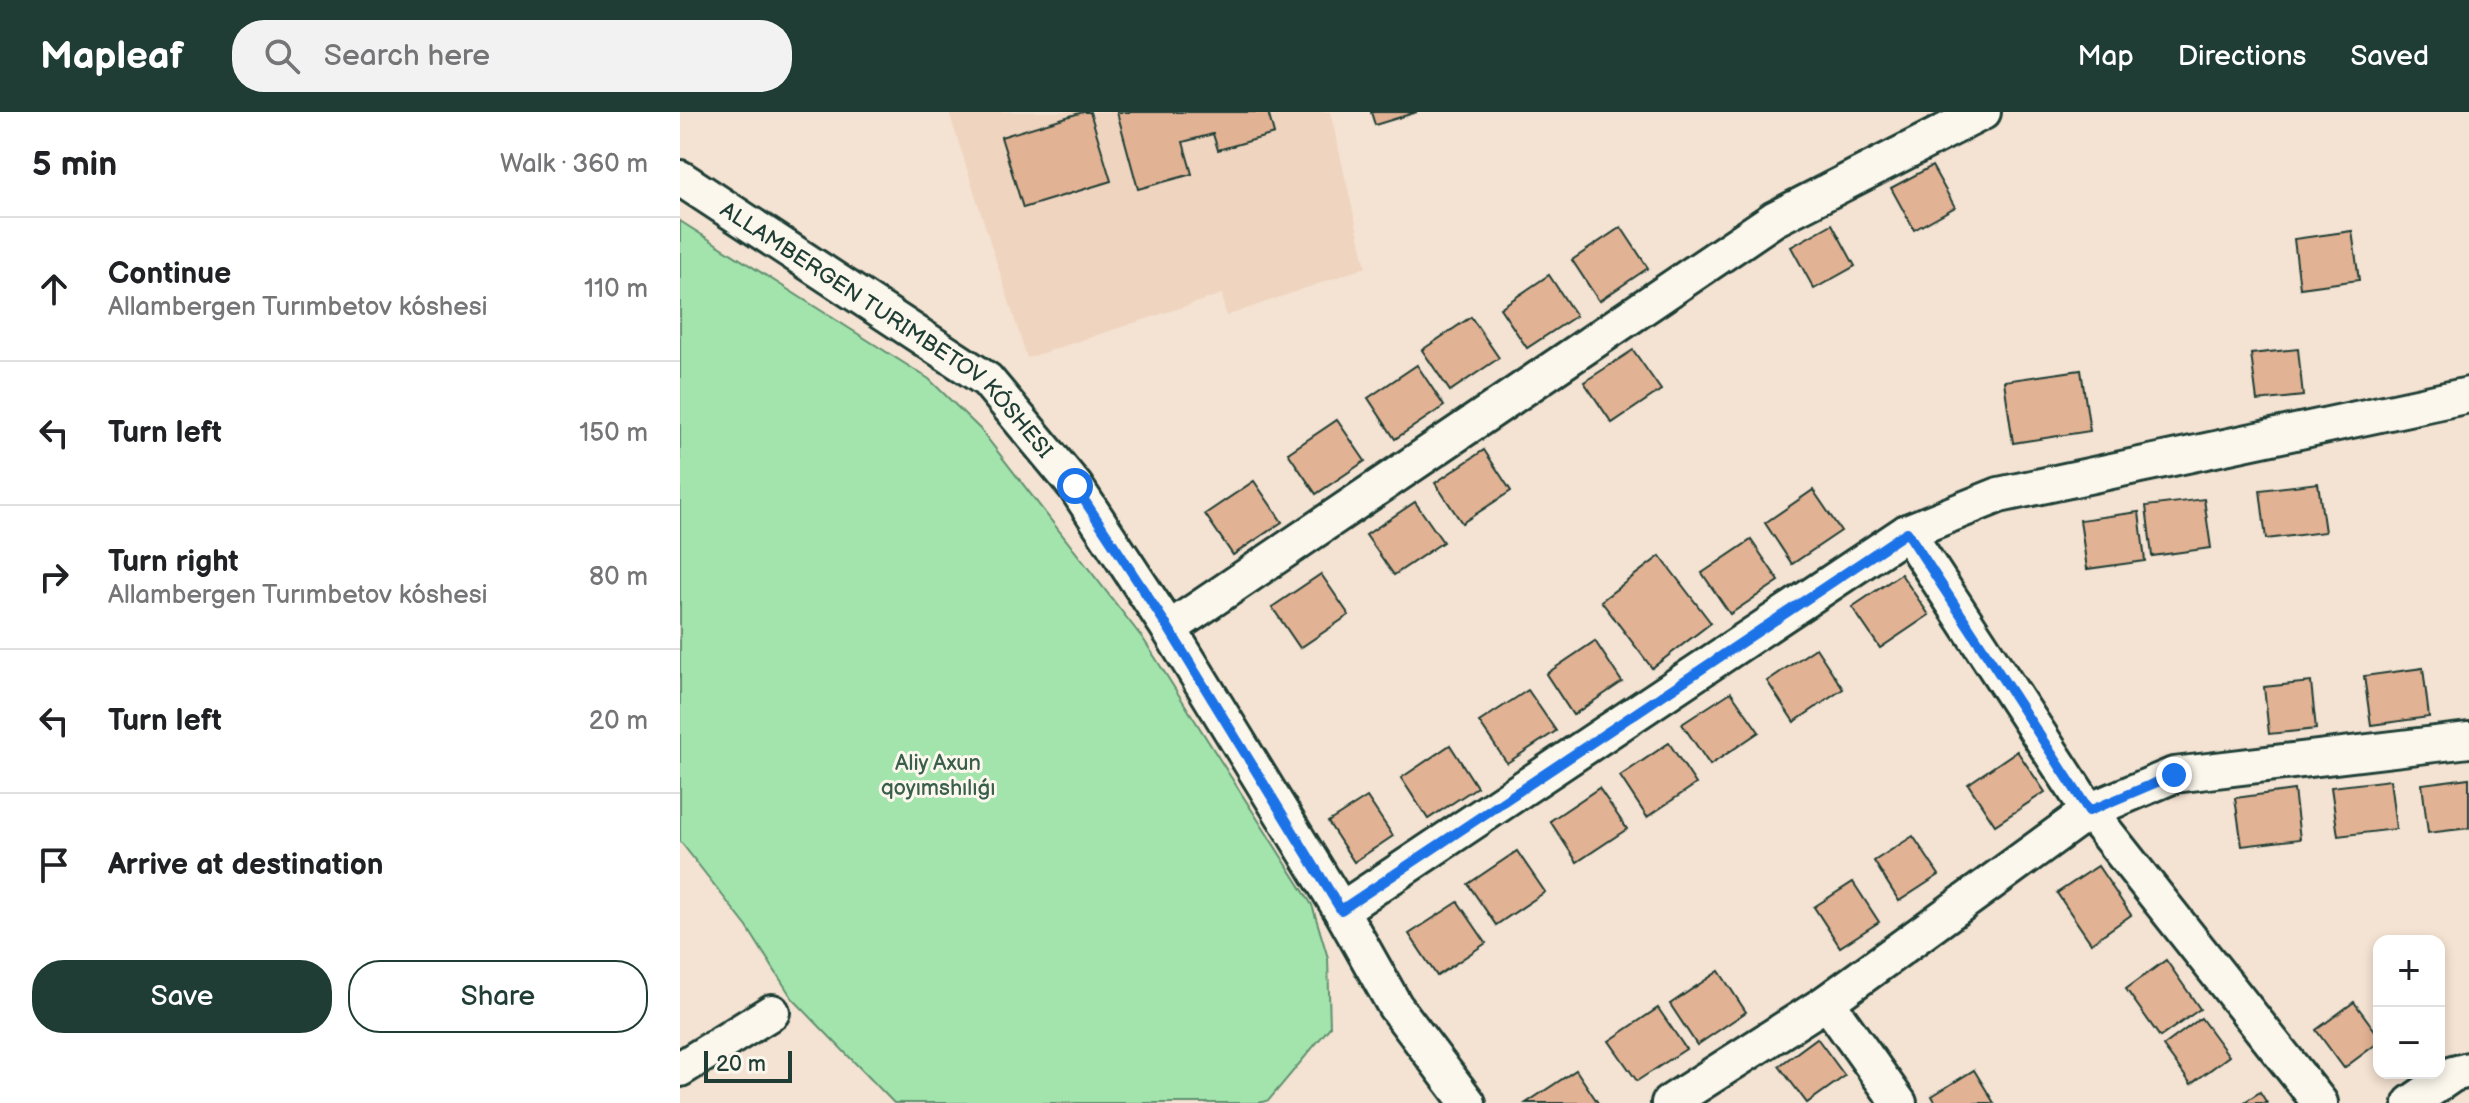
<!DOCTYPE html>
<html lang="en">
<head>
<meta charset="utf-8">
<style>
  :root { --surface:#fff; --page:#f2f2f2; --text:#202124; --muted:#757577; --line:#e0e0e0; --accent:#1f3d34 }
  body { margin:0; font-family:"Balsamiq Sans",sans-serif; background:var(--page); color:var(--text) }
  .controls { position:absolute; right:24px; bottom:24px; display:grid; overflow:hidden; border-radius:16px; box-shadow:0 4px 12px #0003 }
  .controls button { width:72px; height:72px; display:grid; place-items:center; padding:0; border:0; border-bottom:2px solid var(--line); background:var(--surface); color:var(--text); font:40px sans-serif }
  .scale { position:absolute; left:24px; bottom:20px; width:88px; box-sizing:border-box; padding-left:8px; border:4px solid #1f3d34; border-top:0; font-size:22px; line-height:28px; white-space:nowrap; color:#1f3d34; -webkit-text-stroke:6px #fbf7ec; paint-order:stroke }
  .stop { position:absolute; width:24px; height:24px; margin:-18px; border:6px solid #1a73e8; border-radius:50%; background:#fff }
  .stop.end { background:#1a73e8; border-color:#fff; box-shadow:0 2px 8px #0008 }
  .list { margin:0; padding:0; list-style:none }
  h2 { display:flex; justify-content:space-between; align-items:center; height:104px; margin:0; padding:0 32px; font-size:34px }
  h2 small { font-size:26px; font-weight:400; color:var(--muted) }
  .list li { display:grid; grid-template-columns:52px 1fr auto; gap:24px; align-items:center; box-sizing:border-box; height:144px; padding:0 32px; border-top:2px solid var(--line) }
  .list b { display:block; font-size:30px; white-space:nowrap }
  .list p { margin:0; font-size:26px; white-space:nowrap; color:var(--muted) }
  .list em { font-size:26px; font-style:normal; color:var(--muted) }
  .actions { display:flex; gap:16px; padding:24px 32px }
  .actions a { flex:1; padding:18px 0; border:2px solid var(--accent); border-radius:32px; text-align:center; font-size:28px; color:var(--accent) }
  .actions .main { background:var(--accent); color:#fff }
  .icon { flex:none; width:44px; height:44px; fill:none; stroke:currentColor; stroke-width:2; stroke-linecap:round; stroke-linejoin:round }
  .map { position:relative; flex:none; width:1789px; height:991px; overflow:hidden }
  header { display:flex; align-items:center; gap:48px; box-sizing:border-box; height:112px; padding:0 40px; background:var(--accent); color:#fff }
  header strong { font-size:38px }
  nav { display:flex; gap:44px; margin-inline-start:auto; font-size:28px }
  .search { width:560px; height:72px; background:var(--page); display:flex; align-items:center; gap:20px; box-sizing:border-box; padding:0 28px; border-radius:32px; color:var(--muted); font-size:30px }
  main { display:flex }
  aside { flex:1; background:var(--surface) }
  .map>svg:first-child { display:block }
  .built { fill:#efd4bf }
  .green { fill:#a3e4ad; stroke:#619070; stroke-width:2 }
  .building { fill:#e2b294; stroke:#1f3d34; stroke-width:2 }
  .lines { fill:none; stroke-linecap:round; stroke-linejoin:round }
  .street-casing { stroke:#1f3d34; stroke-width:40 }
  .street { stroke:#fbf7ec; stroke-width:34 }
  .route { stroke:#1a73e8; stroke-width:10 }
  .labels { text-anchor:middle; stroke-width:6; stroke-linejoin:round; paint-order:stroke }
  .street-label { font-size:22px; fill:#1f3d34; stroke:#fbf7ec }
  .park-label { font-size:22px; fill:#395e4c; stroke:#fbf7ec }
</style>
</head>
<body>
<header>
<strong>Mapleaf</strong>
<div class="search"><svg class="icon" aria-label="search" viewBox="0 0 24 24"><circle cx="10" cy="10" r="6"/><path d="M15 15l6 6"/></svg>Search here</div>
<nav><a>Map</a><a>Directions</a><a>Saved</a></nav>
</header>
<main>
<aside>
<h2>5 min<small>Walk · 360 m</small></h2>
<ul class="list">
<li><svg class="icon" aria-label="ahead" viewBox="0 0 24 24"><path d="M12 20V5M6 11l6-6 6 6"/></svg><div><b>Continue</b><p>Allambergen Turımbetov kóshesi</p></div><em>110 m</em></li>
<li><svg class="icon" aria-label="left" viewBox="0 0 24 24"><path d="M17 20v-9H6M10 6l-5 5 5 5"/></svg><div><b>Turn left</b></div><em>150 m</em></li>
<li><svg class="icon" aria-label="right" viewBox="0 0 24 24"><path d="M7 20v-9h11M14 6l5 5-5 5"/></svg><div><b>Turn right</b><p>Allambergen Turımbetov kóshesi</p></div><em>80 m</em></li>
<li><svg class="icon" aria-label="left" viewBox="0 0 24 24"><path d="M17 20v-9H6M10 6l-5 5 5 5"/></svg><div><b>Turn left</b></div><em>20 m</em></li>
<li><svg class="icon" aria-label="arrive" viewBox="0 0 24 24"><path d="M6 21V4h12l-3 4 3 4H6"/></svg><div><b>Arrive at destination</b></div></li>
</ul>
<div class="actions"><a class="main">Save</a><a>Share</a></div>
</aside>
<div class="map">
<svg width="1789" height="991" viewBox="0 0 1789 991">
  <rect width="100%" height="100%" fill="#f4e2d2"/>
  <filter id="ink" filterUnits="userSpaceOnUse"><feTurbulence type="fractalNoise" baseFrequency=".0125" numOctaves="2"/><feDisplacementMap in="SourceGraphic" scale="16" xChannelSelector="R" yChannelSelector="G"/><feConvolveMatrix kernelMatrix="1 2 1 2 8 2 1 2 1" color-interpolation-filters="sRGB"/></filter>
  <g filter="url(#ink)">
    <path class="built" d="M269 0H650L686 155 546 204 542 182 347 246Z"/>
    <path class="green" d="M0 109 249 267 300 317 464 528 632 793 648 846 650 915 589 988 579 991H214L112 886 67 815 0 729Z"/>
    <g class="building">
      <path d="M403 0H410L431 69 343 96 321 25Z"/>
      <path d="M437 0H588L594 22 538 38 533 22 503 30 512 62 458 77Z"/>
      <path d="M691 0H737L695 13Z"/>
      <path d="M1252 54 1275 95 1234 118 1211 76Z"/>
      <path d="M1152 112 1175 154 1134 177 1111 135Z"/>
      <path d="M941 115 968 156 919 189 892 148Z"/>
      <path d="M1672 119 1679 168 1620 176 1614 127Z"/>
      <path d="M869 163 896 204 847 236 820 196Z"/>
      <path d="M791 205 819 246 770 279 742 238Z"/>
      <path d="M1618 237 1623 284 1577 289 1571 242Z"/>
      <path d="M953 238 981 278 932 311 904 270Z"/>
      <path d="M737 253 764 294 715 327 688 286Z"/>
      <path d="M1401 258 1410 319 1333 331 1324 269Z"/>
      <path d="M657 308 685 349 636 382 608 341Z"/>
      <path d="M804 338 831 379 782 411 755 371Z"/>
      <path d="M574 369 602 410 553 443 525 402Z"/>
      <path d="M1638 371 1645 420 1586 427 1580 378Z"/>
      <path d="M1133 378 1161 419 1112 452 1085 411Z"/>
      <path d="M1524 387 1531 436 1472 444 1466 394Z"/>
      <path d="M735 390 763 430 714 463 686 423Z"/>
      <path d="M1459 400 1465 449 1407 457 1400 408Z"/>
      <path d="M1071 428 1099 469 1050 502 1022 461Z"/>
      <path d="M980 444 1031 511 972 556 921 489Z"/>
      <path d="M641 462 669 503 620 536 592 495Z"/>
      <path d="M1221 462 1249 503 1200 536 1172 495Z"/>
      <path d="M915 529 942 570 893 603 866 562Z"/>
      <path d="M1136 536 1163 577 1114 610 1087 569Z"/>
      <path d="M1743 556 1749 605 1691 613 1684 564Z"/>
      <path d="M1631 570 1636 617 1589 622 1584 575Z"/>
      <path d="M848 578 876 619 827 651 799 610Z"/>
      <path d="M1051 580 1079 620 1030 653 1002 612Z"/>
      <path d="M989 631 1016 672 967 705 940 664Z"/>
      <path d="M770 633 797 675 748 707 721 666Z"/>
      <path d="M1337 639 1365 680 1315 713 1288 672Z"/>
      <path d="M1789 666V716L1748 721 1742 672Z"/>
      <path d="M1710 668 1716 717 1658 724 1651 675Z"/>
      <path d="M919 676 947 717 897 750 870 709Z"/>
      <path d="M1614 678 1620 727 1562 734 1555 686Z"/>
      <path d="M687 685 713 724 674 750 648 710Z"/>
      <path d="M1233 724 1259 763 1219 789 1194 749Z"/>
      <path d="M837 739 865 780 816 813 788 772Z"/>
      <path d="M1418 754 1451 803 1411 831 1377 781Z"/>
      <path d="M1173 770 1199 810 1160 835 1134 795Z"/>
      <path d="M778 790 806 831 757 864 729 822Z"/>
      <path d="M1486 848 1520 897 1480 925 1446 877Z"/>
      <path d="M1039 859 1066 900 1017 933 990 892Z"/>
      <path d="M1674 890 1699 924V930L1664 956 1636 918Z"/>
      <path d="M978 896 1006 937 957 969 929 929Z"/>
      <path d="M1521 906 1549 944 1511 972 1483 934Z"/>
      <path d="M1137 926 1165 964 1127 991 1099 954Z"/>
      <path d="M896 958 918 991H846Z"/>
      <path d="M1294 958 1314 991H1256L1252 984Z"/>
      <path d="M1580 980 1587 991H1563Z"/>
    </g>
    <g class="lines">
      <g class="street-casing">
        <g id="street">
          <path id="s1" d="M0 66 307 268 395 374 489 517 661 798 715 894 788 991"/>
          <path d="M1227 420 1409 699 1640 991"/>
          <path d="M489 517 1094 107 1303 0"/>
          <path d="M661 798 1227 420 1319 383 1789 283"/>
          <path d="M1147 890 1219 991"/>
          <path d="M0 957 92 900"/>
          <path d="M989 991 1147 890 1409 699 1494 663 1789 628"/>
          <path d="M1731 991 1773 962 1789 958"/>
        </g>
      </g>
      <use href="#street" class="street"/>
    </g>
  </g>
  <g class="lines" filter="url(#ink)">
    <path class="route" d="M395 374 489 517 661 798 1227 420 1409 699 1494 663"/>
  </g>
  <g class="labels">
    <g class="street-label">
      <text dy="8" stroke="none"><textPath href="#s1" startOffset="258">ALLAMBERGEN TURIMBETOV KÓSHESI</textPath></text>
    </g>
    <g class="park-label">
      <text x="258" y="658">Aliy Axun<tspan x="258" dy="25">qoyımshılıǵı</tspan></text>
    </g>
  </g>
</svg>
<div class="controls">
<button>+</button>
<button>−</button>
</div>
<div class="scale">20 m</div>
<div class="stop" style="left:395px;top:374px"></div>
<div class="stop end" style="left:1494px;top:663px"></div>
</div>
</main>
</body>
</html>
